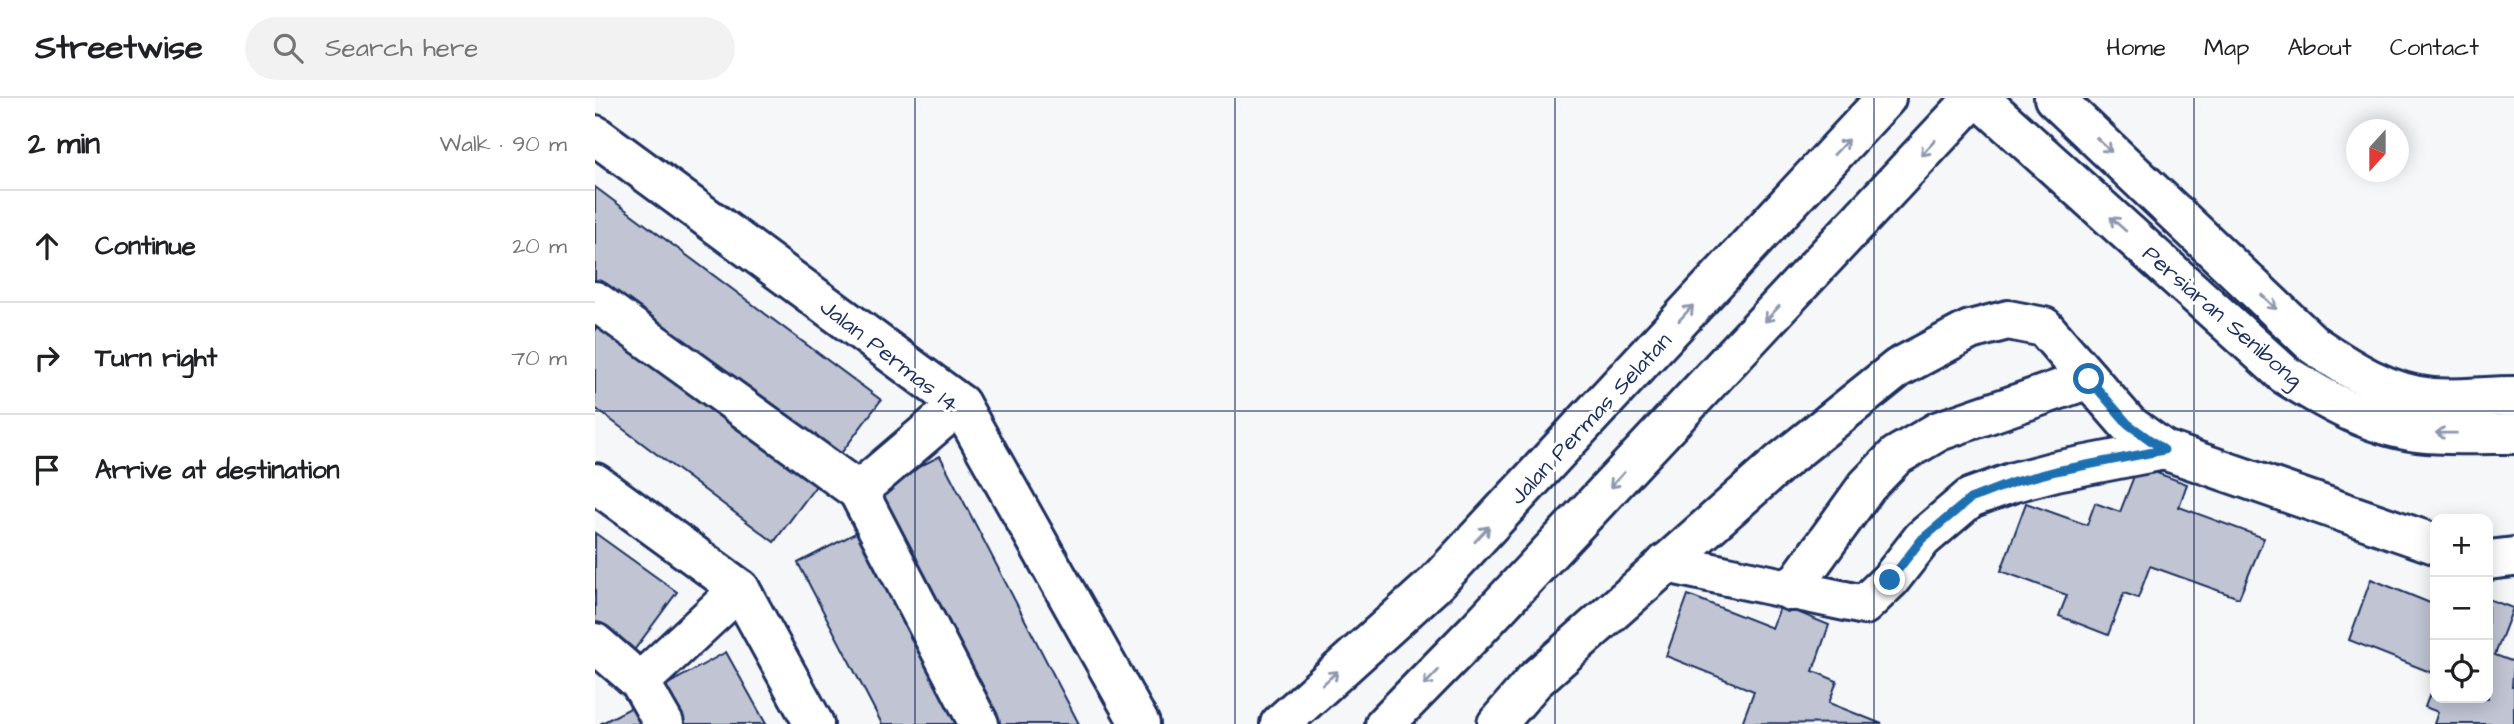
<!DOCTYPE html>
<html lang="en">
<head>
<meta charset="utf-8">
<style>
  :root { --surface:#fff; --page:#f2f2f2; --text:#202124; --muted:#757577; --line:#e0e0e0 }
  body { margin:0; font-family:"Architects Daughter",sans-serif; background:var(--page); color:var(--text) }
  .controls { position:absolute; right:21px; bottom:21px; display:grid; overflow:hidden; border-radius:14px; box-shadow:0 4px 18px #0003 }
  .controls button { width:63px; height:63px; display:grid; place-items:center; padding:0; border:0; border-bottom:2px solid var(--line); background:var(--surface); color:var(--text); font:35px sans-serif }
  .compass { position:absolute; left:1751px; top:21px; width:63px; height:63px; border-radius:50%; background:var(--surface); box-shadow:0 4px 18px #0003; rotate:201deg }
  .stop { position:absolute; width:21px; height:21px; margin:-16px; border:5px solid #1f6fb2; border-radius:50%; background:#fff }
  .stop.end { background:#1f6fb2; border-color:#fff; box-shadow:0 2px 7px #0008 }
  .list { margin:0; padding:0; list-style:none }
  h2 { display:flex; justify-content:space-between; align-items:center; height:91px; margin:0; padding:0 28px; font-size:30px }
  h2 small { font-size:23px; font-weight:400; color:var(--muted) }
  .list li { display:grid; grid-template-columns:46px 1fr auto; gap:21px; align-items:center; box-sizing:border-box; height:112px; padding:0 28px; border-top:2px solid var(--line) }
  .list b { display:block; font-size:26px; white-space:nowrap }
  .list em { font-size:23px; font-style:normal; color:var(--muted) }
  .icon { flex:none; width:38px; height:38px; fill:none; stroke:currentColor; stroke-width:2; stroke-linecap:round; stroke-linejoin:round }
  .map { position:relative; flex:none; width:1919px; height:626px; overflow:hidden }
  header { display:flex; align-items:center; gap:42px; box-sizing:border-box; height:98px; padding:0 35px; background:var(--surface); border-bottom:2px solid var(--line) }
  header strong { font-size:33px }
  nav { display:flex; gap:38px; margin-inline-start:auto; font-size:24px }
  .search { width:490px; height:63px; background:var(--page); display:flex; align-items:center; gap:18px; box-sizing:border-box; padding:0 24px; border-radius:38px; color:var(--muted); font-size:26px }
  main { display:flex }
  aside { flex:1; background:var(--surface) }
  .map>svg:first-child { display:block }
  .building { fill:#c0c4d3; stroke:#1b2f5e; stroke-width:2 }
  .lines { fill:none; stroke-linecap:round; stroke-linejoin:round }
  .minor-casing { stroke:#1b2f5e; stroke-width:44 }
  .major-casing { stroke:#1b2f5e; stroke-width:44 }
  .minor { stroke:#fff; stroke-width:38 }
  .major { stroke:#fff; stroke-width:38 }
  .oneway { stroke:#8d97ae }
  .route { stroke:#1f6fb2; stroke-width:9 }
  .grid { fill:none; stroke:#1b2f5e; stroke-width:2; stroke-opacity:0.55 }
  .labels { text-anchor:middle; stroke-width:6; stroke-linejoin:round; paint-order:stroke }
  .street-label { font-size:23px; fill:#1b2f5e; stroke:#fff }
</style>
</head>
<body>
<header>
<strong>Streetwise</strong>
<div class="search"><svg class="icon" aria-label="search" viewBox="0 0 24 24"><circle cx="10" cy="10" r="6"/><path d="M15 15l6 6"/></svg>Search here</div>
<nav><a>Home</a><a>Map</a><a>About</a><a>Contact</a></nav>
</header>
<main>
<aside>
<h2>2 min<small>Walk · 90 m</small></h2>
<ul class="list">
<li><svg class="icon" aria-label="ahead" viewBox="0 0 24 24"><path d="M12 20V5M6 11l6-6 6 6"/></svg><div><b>Continue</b></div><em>20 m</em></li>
<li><svg class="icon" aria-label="right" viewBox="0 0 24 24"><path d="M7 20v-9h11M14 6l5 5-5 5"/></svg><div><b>Turn right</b></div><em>70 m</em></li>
<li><svg class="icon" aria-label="arrive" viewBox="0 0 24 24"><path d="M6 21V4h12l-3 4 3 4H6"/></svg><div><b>Arrive at destination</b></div></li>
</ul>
</aside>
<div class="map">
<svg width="1919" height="626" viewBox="0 0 1919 626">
  <rect width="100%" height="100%" fill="#f6f7f9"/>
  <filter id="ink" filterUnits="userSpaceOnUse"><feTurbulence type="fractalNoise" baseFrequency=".0143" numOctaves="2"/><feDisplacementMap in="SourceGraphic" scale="14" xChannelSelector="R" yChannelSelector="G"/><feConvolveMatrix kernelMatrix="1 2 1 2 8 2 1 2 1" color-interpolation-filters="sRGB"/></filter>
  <g filter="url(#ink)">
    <g class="building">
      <path d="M0 89 286 302 241 362 0 182Z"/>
      <path d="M0 217 223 385 179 444 0 310Z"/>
      <path d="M345 358 484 626H397L277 393Z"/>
      <path d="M1543 368 1592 386 1584 409 1669 440 1644 500 1555 468 1543 500 1529 495 1513 537 1464 518 1472 497 1406 473 1431 405 1492 427 1500 405 1525 414Z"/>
      <path d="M270 430 373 626H287L203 465Z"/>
      <path d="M0 435 82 494 37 555 0 528Z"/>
      <path d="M1776 481 1840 507V576L1754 542Z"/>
      <path d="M1093 497 1177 530 1186 507 1234 527 1218 573 1242 583 1234 605 1287 626 1147 625 1159 593 1071 558Z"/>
      <path d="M1893 501 1918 510 1900 557 1919 564 1917 589H1919V626H1839L1843 614 1830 609 1840 582V600H1893Z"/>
      <path d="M131 554 171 626H85L66 590Z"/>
      <path d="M39 608 49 626H5Z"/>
    </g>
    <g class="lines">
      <g class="minor-casing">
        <g id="minor">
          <path d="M1384 0 1689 276C1732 303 1780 331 1832 335 1861 337 1890 336 1919 336"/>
          <path d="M1459 0 1719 247C1754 271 1793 296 1837 300 1864 302 1892 298 1919 298"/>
          <path d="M0 37 365 306 545 626"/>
          <path d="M0 203 263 393 384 626"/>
          <path d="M0 385 145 491 219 626"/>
          <path d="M263 393 365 306"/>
          <path d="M1893 462 1919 459"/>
          <path d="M1071 465 1269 507 1295 482 1327 441 1375 400 1419 384 1461 373 1569 352"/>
          <path d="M1196 493 1272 388 1301 358 1344 333 1494 281"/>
          <path d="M0 545 45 584 69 626"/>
          <path d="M45 584 145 491"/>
          <path d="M902 626 939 583 1186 364 1303 270 1375 232 1413 222 1449 229 1533 326 1569 352 1840 446"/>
        </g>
      </g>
      <g class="major-casing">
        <g id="major">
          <path d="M685 626 840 486 1291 0"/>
          <path d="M790 626 881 533 1379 0"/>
        </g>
      </g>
      <use href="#minor" class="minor"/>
      <use href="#major" class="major"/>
    </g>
    <defs><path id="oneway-shaft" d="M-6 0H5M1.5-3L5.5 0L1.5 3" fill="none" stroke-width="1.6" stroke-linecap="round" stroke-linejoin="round" transform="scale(1.75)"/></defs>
    <g class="oneway">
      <use href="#oneway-shaft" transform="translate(1509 47) rotate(44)"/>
      <use href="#oneway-shaft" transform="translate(1246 49) rotate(-47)"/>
      <use href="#oneway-shaft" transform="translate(1333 50) rotate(133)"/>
      <use href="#oneway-shaft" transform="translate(1523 126) rotate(-138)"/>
      <use href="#oneway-shaft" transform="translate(1674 204) rotate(44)"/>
      <use href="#oneway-shaft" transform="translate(1091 215) rotate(-47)"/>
      <use href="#oneway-shaft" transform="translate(1177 216) rotate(133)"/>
      <use href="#oneway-shaft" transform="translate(1851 335) rotate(-179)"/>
      <use href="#oneway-shaft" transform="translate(1022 382) rotate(133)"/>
      <use href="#oneway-shaft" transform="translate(887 436) rotate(-47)"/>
      <use href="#oneway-shaft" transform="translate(735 580) rotate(-42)"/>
      <use href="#oneway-shaft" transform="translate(836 580) rotate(134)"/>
    </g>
  </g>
  <g class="lines" filter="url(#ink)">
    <path class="route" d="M1295 482 1327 441 1375 401 1419 384 1461 373 1569 352 1533 326 1494 281"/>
  </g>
  <path class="grid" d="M320 0V626M640 0V626M960 0V626M1279 0V626M1599 0V626M0 313H1919"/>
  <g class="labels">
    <g class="street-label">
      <text transform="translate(1628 218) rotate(41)" y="8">Persiaran Senibong</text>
      <text transform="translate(295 257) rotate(38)" y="8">Jalan Permas 14</text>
      <text transform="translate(995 320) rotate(-47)" y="8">Jalan Permas Selatan</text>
    </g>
  </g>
</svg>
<div class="controls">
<button>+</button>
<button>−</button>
<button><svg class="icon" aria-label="locate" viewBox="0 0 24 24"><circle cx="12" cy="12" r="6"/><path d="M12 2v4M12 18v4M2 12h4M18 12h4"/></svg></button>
</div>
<svg class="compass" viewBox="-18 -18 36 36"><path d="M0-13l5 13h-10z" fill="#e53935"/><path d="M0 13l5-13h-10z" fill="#757577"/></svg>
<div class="stop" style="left:1494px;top:281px"></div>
<div class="stop end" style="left:1295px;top:482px"></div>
</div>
</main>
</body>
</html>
